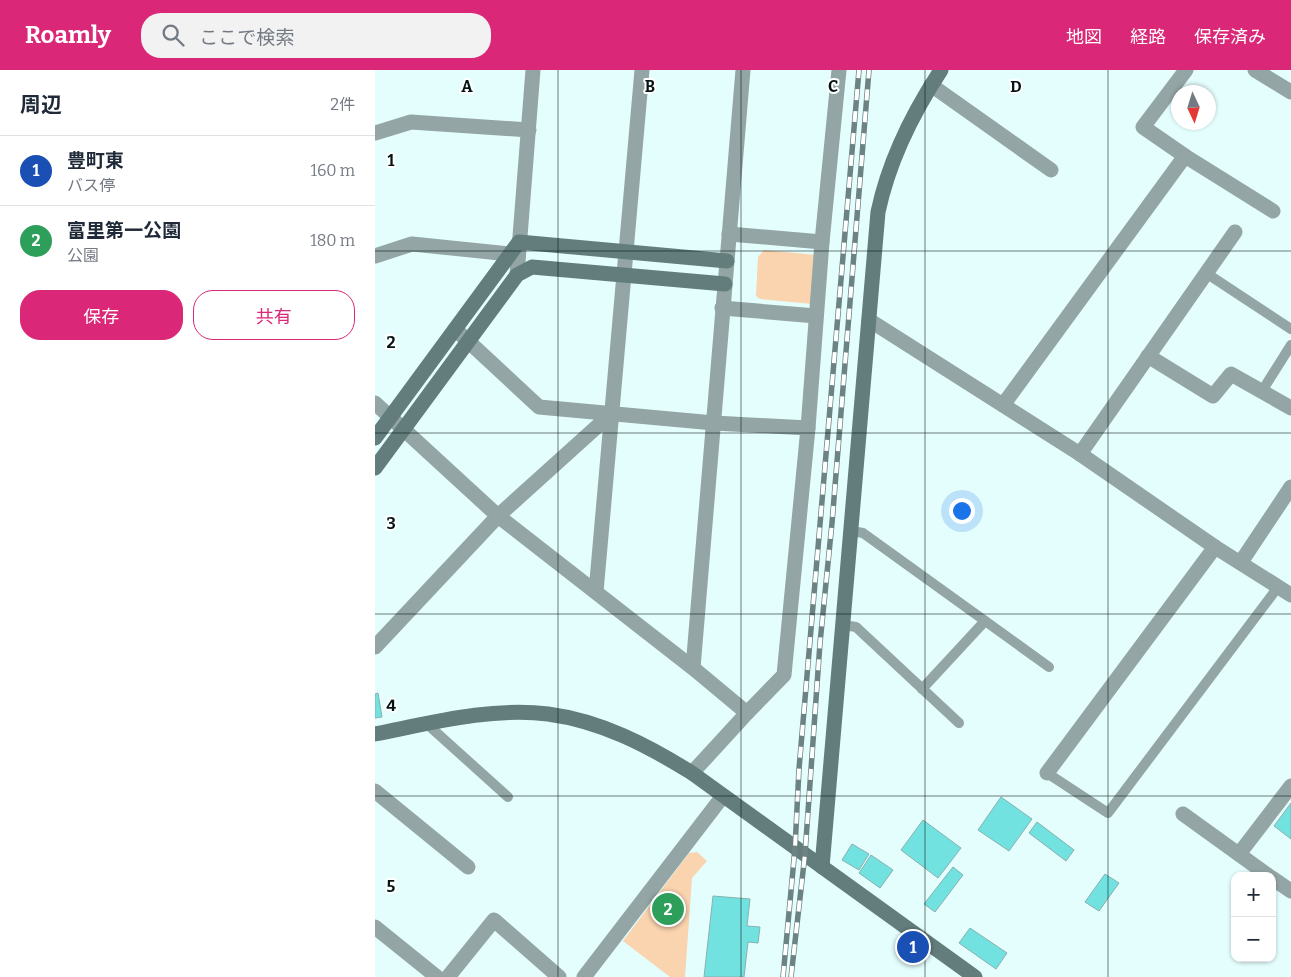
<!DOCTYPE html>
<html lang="ja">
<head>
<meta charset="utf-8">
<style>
  :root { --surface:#fff; --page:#f2f2f3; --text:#1f2937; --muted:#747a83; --line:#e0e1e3; --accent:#db2777 }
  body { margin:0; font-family:Bitter,"Noto Sans JP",serif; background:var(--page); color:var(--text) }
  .controls { position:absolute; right:15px; bottom:15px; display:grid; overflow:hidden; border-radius:10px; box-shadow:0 1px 4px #0004 }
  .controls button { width:45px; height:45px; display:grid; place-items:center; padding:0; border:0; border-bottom:1px solid var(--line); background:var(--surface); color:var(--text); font:25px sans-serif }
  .compass { position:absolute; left:796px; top:15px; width:45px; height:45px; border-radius:50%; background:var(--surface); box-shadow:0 1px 4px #0004; rotate:176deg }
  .you { position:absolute; left:586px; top:440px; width:18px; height:18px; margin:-12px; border:4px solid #fff; border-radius:50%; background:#1a73e8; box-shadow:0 0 0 8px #1a73e833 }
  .badge { display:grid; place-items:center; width:32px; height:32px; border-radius:50%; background:var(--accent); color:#fff; font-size:16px; font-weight:700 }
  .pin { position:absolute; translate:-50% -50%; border:2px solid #fff; box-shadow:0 1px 5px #0006 }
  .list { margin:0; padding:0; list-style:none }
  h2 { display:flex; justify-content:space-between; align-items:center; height:65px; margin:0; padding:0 20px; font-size:21px }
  h2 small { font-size:16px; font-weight:400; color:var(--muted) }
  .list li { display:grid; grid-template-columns:32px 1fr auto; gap:15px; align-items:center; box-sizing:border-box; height:70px; padding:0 20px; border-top:1px solid var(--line) }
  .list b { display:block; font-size:19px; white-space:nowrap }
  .list p { margin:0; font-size:16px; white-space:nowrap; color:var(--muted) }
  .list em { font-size:16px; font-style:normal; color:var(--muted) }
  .actions { display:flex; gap:10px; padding:15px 20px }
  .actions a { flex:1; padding:11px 0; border:1px solid var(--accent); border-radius:20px; text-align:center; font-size:18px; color:var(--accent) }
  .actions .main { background:var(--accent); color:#fff }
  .icon { flex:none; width:28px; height:28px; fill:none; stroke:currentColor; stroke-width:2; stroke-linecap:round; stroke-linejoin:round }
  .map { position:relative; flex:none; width:916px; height:907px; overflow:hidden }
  header { display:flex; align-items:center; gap:30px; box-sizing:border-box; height:70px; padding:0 25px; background:var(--accent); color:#fff }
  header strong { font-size:24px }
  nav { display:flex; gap:28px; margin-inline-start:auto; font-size:18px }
  .search { width:350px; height:45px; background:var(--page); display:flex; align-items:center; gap:12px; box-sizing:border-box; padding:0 18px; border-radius:20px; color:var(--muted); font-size:19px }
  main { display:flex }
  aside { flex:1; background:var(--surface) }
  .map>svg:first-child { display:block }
  .green { fill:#fad3af }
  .building { fill:#72e2e0; stroke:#86b1af }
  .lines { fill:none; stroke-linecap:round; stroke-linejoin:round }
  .lane { stroke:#93a5a4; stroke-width:10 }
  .street { stroke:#93a5a4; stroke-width:15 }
  .secondary { stroke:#627d7c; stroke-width:15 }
  .rail-casing { stroke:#6d8282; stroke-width:5.5 }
  .rail { stroke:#fff; stroke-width:4; stroke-dasharray:11; stroke-linecap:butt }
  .grid { fill:none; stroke:#041414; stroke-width:1; stroke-opacity:0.55 }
  .grid-label { font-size:16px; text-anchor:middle; font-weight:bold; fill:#041414; stroke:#fff; stroke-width:4; stroke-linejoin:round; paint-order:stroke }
</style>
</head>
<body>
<header>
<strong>Roamly</strong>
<div class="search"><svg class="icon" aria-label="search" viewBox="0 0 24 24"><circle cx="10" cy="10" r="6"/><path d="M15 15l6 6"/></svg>ここで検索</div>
<nav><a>地図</a><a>経路</a><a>保存済み</a></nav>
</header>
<main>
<aside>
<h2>周辺<small>2件</small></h2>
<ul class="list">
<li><span class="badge" style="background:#1a4fb4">1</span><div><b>豊町東</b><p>バス停</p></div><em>160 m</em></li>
<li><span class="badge" style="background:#2e9e5b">2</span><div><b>富里第一公園</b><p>公園</p></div><em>180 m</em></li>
</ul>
<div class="actions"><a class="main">保存</a><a>共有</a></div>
</aside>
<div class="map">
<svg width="916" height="907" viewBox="0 0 916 907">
  <rect width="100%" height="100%" fill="#e4fefd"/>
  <g class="green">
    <path d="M389 180 442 185 437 234 385 229 381 226 383 187Z"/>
    <path d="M322 782 332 791 317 808 310 907H295L248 871 314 783Z"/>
  </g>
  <g class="building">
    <path d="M3 623 7 647 0 648V624Z"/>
    <path d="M626 727 657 749 634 781 603 760Z"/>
    <path d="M916 733V769L899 756Z"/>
    <path d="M548 750 586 778 563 808 526 780Z"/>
    <path d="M662 752 699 780 691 791 654 763Z"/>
    <path d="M477 774 494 784 484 800 467 790Z"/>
    <path d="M496 785 518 800 505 818 484 803Z"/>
    <path d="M578 797 588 805 560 842 549 834Z"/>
    <path d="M730 804 744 813 724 841 710 832Z"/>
    <path d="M338 826 375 829 372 856 385 857 383 873 373 872 369 907H329Z"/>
    <path d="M595 858 632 883 621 899 584 873Z"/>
  </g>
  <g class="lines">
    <g class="lane">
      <path d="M831 203 916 259"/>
      <path d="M887 321 916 275"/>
      <path d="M476 461 488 463 674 597"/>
      <path d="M468 555 481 557 584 653"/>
      <path d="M547 619 610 551"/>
      <path d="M52 654 133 727"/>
      <path d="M672 703 733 743 903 517"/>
    </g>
    <g class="street">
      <path d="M880 0 916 22"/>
      <path d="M556 15 676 100"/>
      <path d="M0 63 36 52 154 60"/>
      <path d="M810 86 768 57 811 0"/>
      <path d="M354 164 447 172"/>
      <path d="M0 186 37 174 135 184"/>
      <path d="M142 205 158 0"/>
      <path d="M347 238 441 246"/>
      <path d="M494 250 705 384 840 477 916 525"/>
      <path d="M80 259 164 337 339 353 433 358"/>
      <path d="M773 286 838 326 856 304 916 338"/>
      <path d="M0 333 123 446 318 598 372 643"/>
      <path d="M628 335 810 86 898 141"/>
      <path d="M705 384 860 162"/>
      <path d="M866 492 916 417"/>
      <path d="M221 522 267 0"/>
      <path d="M0 577 123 446 236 344"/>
      <path d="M318 598 368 0"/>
      <path d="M317 703 372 643 409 605 433 358 447 172 464 0"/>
      <path d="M672 703 840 477"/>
      <path d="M0 721 93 797"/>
      <path d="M808 744 894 806"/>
      <path d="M864 784 916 716"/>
      <path d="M897 808 916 821"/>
      <path d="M0 857 62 907"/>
      <path d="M73 907 119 850 184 907"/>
      <path d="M209 907 348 726"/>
    </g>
    <g class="secondary">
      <path d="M0 368 144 172 352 191"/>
      <path d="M0 398 142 205 157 197 350 214"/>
      <path d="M0 664C56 653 116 637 173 644 226 651 272 675 317 703L600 907"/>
      <path d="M447 797 503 142C514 90 537 44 566 0"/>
    </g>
    <g class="rail-casing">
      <g id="rail">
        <path d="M408 907 420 778 424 699 484 0"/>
        <path d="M416 907 430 784 445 573 457 453 494 0"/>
      </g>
    </g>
    <use href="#rail" class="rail"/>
  </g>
  <path class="grid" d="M183 0V907M366 0V907M550 0V907M733 0V907M0 181H916M0 363H916M0 544H916M0 726H916"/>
  <g class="grid-label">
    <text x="92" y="22">A</text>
    <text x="275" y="22">B</text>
    <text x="458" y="22">C</text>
    <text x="641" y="22">D</text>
    <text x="16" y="96">1</text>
    <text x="16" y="278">2</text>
    <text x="16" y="459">3</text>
    <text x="16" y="641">4</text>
    <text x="16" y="822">5</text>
  </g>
</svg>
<div class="controls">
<button>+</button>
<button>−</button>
</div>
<svg class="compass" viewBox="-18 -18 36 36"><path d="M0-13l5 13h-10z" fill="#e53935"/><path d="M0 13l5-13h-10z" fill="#747a83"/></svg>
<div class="you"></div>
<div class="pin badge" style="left:538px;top:877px;background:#1a4fb4">1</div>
<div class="pin badge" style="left:293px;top:839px;background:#2e9e5b">2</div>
</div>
</main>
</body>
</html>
